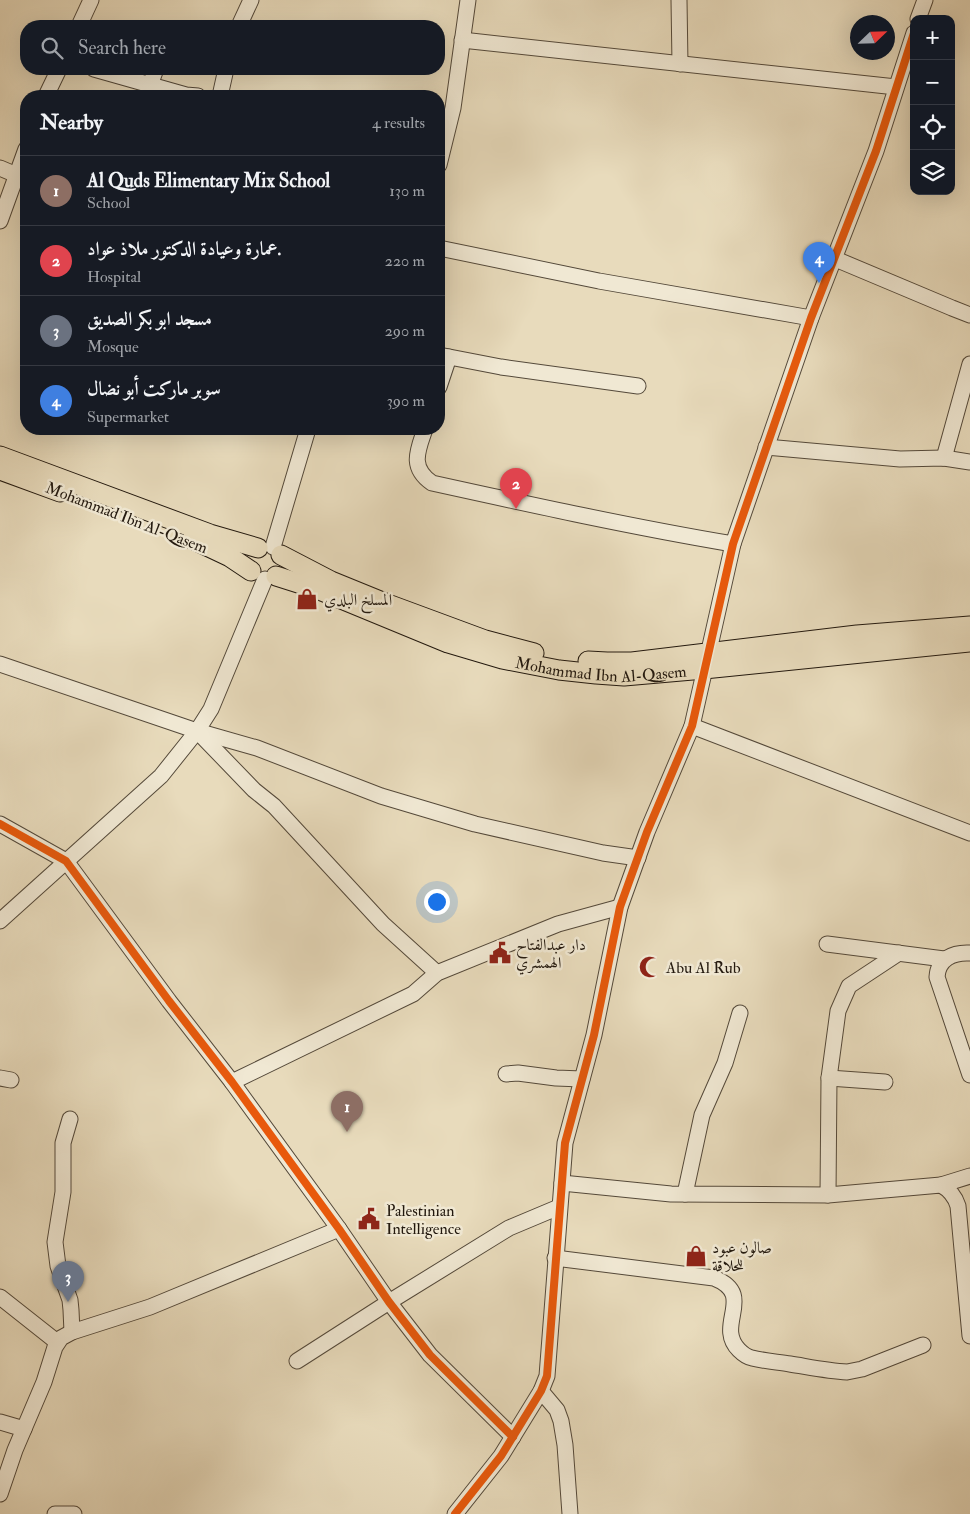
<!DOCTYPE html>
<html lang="en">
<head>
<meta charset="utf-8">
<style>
  :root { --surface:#171b24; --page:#20242c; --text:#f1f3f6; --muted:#9ea1a6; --line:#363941; --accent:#ea580c }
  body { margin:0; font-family:"IM FELL Double Pica",Amiri,serif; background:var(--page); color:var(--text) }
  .controls { position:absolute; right:15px; top:15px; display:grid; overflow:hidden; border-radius:10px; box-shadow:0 5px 20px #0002 }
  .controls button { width:45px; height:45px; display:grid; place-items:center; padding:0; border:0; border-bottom:1px solid var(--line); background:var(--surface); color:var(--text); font:25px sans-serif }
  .compass { position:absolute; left:850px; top:15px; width:45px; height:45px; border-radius:50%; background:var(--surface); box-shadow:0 5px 20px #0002; rotate:67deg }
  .you { position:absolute; left:436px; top:901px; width:18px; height:18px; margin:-12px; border:4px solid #fff; border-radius:50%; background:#1a73e8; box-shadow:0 0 0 8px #1a73e833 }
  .badge { display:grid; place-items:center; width:32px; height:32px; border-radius:50%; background:var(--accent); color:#fff; font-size:16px; font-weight:700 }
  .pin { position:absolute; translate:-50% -41px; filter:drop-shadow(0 1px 2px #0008) }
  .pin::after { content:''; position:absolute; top:26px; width:18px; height:15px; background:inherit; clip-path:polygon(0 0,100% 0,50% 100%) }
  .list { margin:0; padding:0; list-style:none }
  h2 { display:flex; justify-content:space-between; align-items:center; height:65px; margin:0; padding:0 20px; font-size:21px }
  h2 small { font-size:16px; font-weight:400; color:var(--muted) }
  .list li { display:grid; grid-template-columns:32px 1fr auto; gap:15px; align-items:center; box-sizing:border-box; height:70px; padding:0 20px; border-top:1px solid var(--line) }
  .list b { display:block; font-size:19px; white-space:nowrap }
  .list p { margin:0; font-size:16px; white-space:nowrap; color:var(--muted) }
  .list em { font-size:16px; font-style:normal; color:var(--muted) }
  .icon { flex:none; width:28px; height:28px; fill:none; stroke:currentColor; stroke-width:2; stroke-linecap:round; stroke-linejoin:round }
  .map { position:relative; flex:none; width:970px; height:1514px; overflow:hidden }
  .search { position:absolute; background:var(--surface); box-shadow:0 5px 20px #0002; left:20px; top:20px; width:425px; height:55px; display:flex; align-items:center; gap:12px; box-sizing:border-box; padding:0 18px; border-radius:20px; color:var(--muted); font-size:19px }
  .panel { position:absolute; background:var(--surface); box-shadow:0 5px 20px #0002; left:20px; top:90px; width:425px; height:345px; border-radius:20px }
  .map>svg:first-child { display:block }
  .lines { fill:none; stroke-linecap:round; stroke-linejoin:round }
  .minor-casing { stroke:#54493a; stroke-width:17 }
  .major-casing { stroke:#22180e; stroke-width:21 }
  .minor { stroke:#f0e8d3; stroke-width:15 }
  .major { stroke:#e8dbbc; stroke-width:19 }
  .cycleway-casing { stroke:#f0e8d3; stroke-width:11 }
  .cycleway { stroke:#e8590c; stroke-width:8 }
  .labels { text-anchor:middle; stroke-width:5; stroke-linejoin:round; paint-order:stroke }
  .street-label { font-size:16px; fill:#22180e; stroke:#f0e8d3 }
  .poi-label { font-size:16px; fill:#22180e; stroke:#f0e8d3; text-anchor:start }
</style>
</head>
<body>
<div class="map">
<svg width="970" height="1514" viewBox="0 0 970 1514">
  <rect width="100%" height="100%" fill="#e8dbbc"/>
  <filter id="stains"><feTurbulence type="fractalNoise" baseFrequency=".004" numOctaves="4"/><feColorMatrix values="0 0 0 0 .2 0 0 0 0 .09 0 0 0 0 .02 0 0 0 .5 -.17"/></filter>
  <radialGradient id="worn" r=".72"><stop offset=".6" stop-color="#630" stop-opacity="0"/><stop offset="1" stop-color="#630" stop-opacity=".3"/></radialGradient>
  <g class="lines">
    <g class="minor-casing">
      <g id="minor">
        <path d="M679 0 680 64"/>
        <path d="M918 19 925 0"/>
        <path d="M79 26 91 0"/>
        <path d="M239 26 251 0"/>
        <path d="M462 40 896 87"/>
        <path d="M94 69 186 95 198 96"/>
        <path d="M150 85 156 69"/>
        <path d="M46 96 59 69"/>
        <path d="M220 96 226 69"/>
        <path d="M439 165 453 108 468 0"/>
        <path d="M0 168 26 179"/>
        <path d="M0 221 26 149"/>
        <path d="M439 248 599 281 811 318"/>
        <path d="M833 258 952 308 970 315"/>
        <path d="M439 355 501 367 638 386"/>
        <path d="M439 387 449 357"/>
        <path d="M425 429C418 450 409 467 432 483 532 505 632 527 733 544"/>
        <path d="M766 447 900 459 944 458 970 462"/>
        <path d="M944 458 970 364"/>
        <path d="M273 547 308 429"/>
        <path d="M0 664 197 731 257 748 381 796 475 824 603 853 638 858"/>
        <path d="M692 726 970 833"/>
        <path d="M198 732 254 790 274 806 383 924 437 973"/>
        <path d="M0 824 66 861 169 1001 232 1082 339 1229 389 1302 430 1355 513 1437"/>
        <path d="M0 921 161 776 197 731 211 709 265 579"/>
        <path d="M827 944 944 959"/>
        <path d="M970 953C953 952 938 959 937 977L970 1075"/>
        <path d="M506 1074 518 1073 556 1078 582 1079"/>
        <path d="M0 1078 11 1080"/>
        <path d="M829 1078 885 1082"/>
        <path d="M232 1082 413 994 437 973 558 924 620 907"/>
        <path d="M70 1119 63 1143V1192L55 1242 58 1266 70 1300 71 1310 72 1332"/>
        <path d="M562 1183 671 1194 828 1195 941 1185C950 1190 955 1196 958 1206L970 1336"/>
        <path d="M941 1185 970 1176"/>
        <path d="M685 1194 702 1115 725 1063 740 1013"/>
        <path d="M828 1195 829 1078 838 1011 849 986 899 953"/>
        <path d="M555 1258 714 1278C757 1295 714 1325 739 1350 742 1353 747 1357 752 1358 764 1361 778 1362 790 1364 809 1367 828 1371 847 1372L862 1369 923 1345"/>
        <path d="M0 1297 57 1342"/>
        <path d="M297 1361 389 1302 509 1228 559 1207"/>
        <path d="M541 1391 557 1410 561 1421 565 1445 570 1514"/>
        <path d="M0 1422 24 1429"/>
        <path d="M0 1494 15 1450 44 1382 55 1347 61 1338 72 1332 150 1307 339 1229"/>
        <path d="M55 1514H74"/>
        <path d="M455 1514 501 1456 541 1391 547 1376 565 1143 594 1035 620 907 647 832 692 726 733 544 811 318 876 151 914 33"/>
      </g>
    </g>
    <g class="major-casing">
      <g id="major">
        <path d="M0 456 210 534 258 548"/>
        <path d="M0 470 60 492"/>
        <path d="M192 539 230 557 251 571"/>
        <path d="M281 555 331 581 385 603 485 640 534 653"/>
        <path id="s1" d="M276 576 317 589 448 643 502 659 559 670 596 674 624 676 704 669 970 642"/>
        <path d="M588 661 607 662H632L857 635 970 626"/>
      </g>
    </g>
    <use href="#minor" class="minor"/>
    <use href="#major" class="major"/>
    <g class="cycleway-casing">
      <g id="cycleway">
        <path d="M0 824 66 861 169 1001 232 1082 339 1229 389 1302 430 1355 513 1437"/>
        <path d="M455 1514 501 1456 541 1391 547 1376 565 1143 594 1035 620 907 647 832 692 726 733 544 811 318 876 151 914 33"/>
      </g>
    </g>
    <use href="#cycleway" class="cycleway"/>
  </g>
  <defs>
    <g id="shop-bare" transform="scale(1.725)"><path d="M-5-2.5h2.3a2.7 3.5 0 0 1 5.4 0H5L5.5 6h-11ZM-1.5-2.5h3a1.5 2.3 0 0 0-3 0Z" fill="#8f2418" stroke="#f0e8d3" stroke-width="2.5" paint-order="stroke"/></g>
    <g id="civic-bare" transform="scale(1.725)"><path d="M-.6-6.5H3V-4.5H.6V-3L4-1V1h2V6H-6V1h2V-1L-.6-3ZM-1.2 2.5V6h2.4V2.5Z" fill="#8f2418" stroke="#f0e8d3" stroke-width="2.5" paint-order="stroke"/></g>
    <g id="mosque-bare" transform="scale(1.725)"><path d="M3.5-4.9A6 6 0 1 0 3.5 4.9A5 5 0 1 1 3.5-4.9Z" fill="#8f2418" stroke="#f0e8d3" stroke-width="2.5" paint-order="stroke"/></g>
  </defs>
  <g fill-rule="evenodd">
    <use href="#shop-bare" x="307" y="599"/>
    <use href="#civic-bare" x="500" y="953"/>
    <use href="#mosque-bare" x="650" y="967"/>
    <use href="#civic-bare" x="369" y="1219"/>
    <use href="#shop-bare" x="696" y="1256"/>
  </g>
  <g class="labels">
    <g class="street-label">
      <text transform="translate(127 517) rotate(21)" y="6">Mohammad Ibn Al-Qasem</text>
      <text dy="6" stroke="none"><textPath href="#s1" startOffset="341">Mohammad Ibn Al-Qasem</textPath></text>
    </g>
    <g class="poi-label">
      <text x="324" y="605">المسلخ البلدي</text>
      <text x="516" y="950">دار عبدالفتاح<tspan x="516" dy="18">الهمشري</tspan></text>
      <text x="666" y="973">Abu Al Rub</text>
      <text x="386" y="1216">Palestinian<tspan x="386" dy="18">Intelligence</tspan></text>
      <text x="712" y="1253">صالون عبود<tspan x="712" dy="18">للحلاقة</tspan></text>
    </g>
  </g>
  <rect width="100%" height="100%" filter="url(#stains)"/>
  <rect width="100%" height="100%" fill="url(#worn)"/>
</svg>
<div class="controls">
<button>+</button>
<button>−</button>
<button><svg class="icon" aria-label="locate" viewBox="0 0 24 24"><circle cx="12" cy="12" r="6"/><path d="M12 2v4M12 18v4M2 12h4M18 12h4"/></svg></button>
<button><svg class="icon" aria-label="layers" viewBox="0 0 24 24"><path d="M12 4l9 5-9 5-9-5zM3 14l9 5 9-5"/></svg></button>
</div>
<svg class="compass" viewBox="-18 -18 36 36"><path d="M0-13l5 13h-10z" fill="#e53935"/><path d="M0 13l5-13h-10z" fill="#9ea1a6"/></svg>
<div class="you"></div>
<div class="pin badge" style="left:347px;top:1132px;background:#8d6e63">1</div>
<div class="pin badge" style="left:516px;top:509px;background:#e0444e">2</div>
<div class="pin badge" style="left:68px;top:1302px;background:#6b7280">3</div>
<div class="pin badge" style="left:819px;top:283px;background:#3f7fe0">4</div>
<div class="search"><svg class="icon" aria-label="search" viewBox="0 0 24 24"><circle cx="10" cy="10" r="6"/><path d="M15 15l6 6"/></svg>Search here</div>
<section class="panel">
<h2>Nearby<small>4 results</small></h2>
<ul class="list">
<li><span class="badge" style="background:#8d6e63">1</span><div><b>Al Quds Elimentary Mix School</b><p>School</p></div><em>130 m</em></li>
<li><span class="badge" style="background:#e0444e">2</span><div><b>عمارة وعيادة الدكتور ملاذ عواد.</b><p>Hospital</p></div><em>220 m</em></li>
<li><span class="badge" style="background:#6b7280">3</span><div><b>مسجد ابو بكر الصديق</b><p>Mosque</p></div><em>290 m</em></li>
<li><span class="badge" style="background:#3f7fe0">4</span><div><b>سوبر ماركت أبو نضال</b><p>Supermarket</p></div><em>390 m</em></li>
</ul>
</section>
</div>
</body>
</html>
